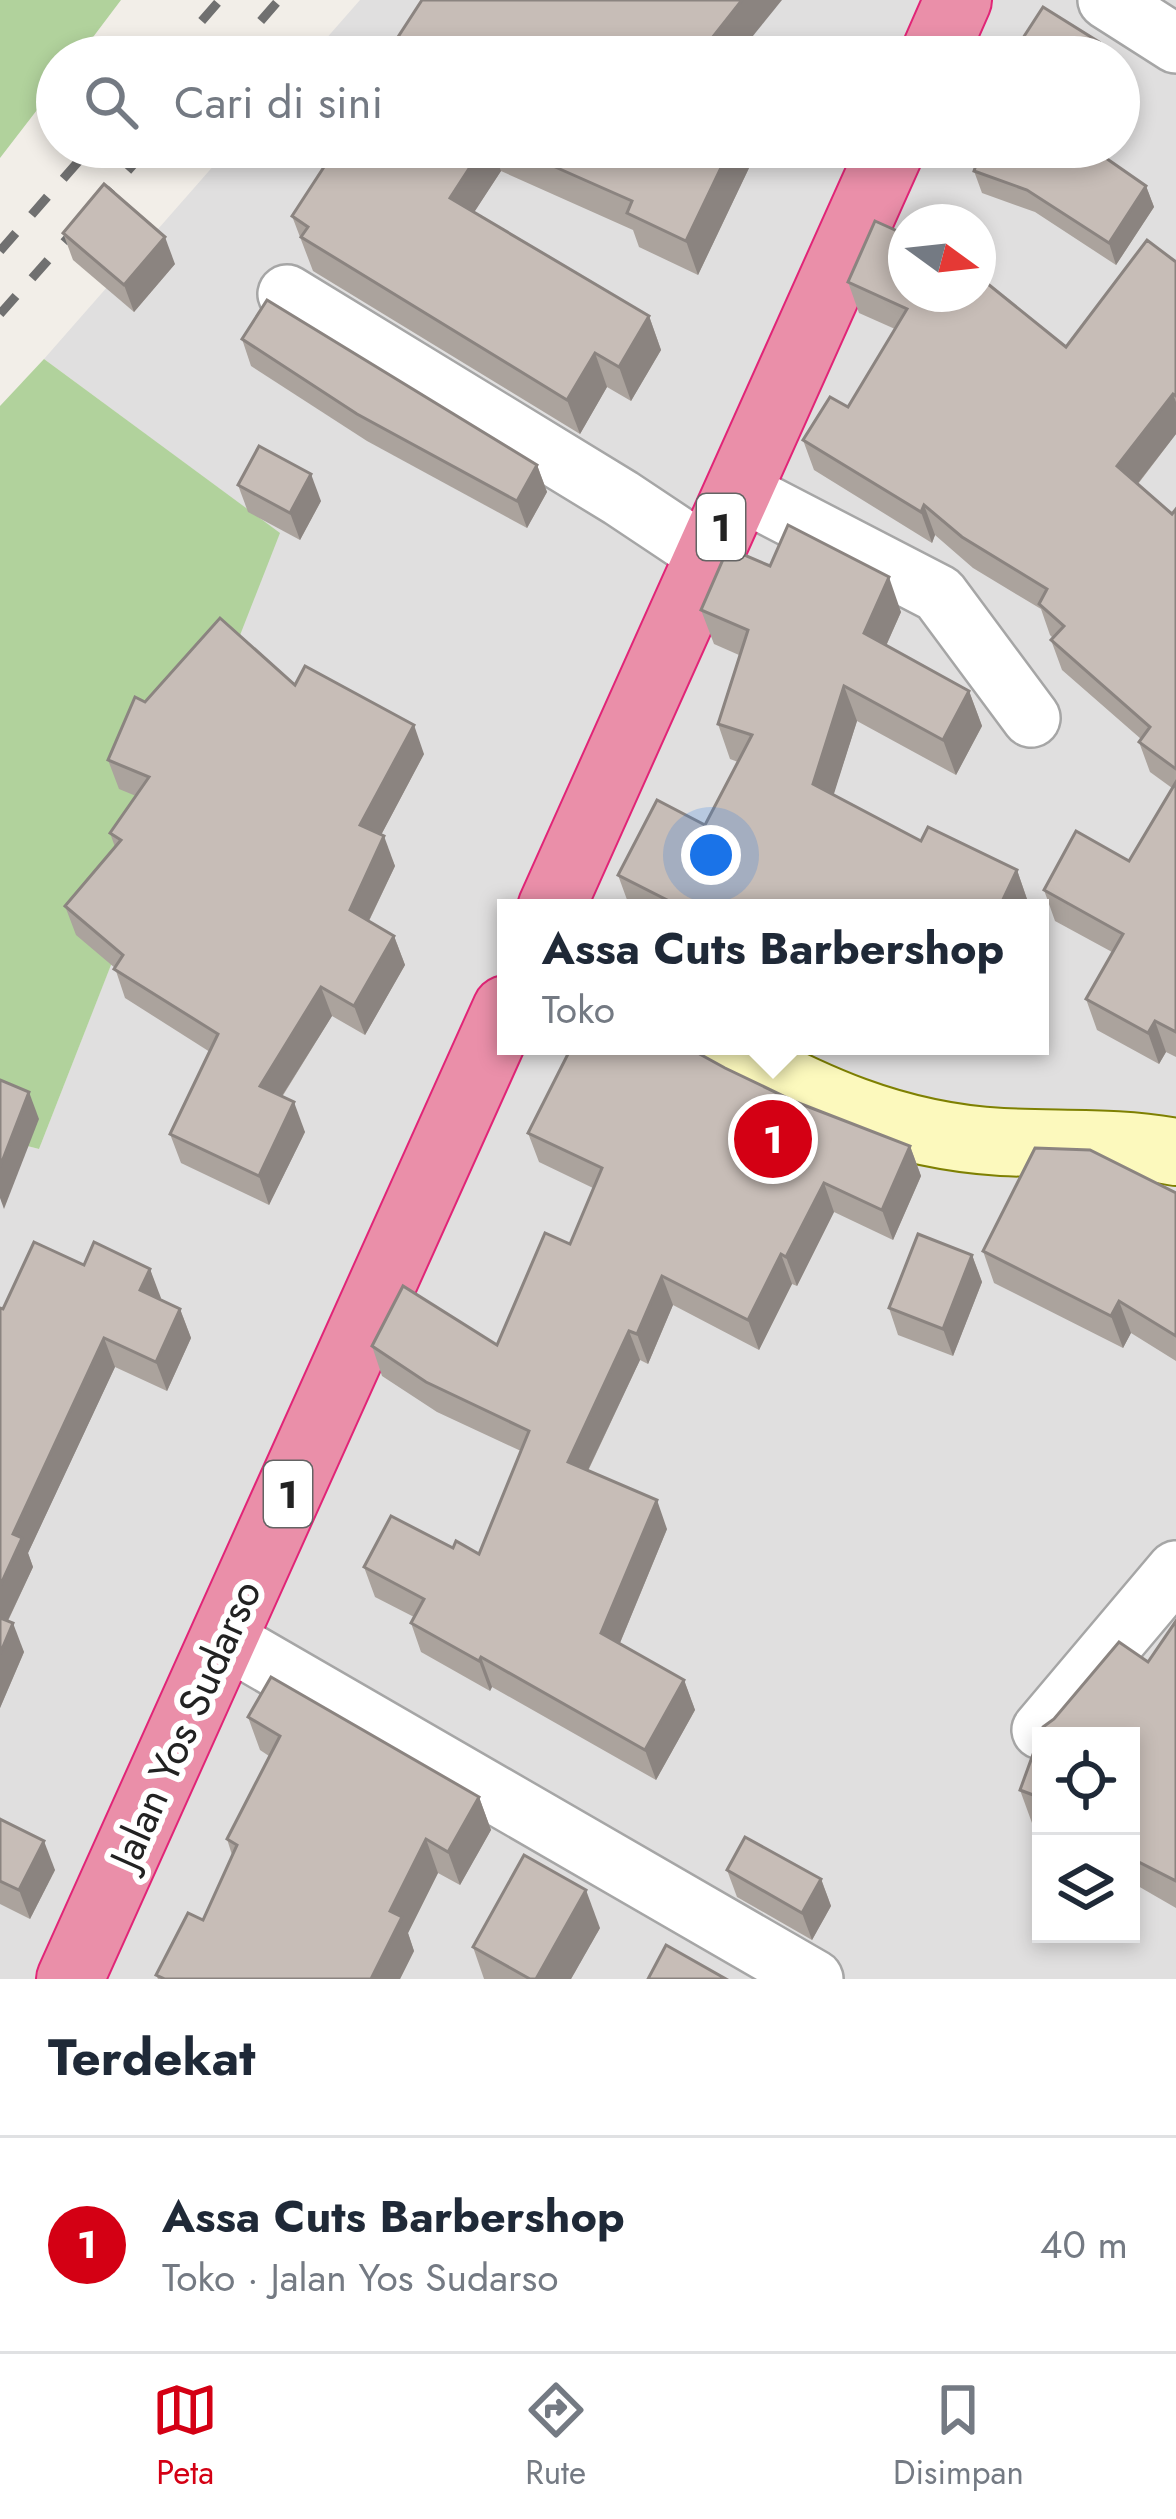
<!DOCTYPE html>
<html lang="id">
<head>
<meta charset="utf-8">
<style>
  :root { --surface:#fff; --page:#f2f2f3; --text:#1f2937; --muted:#747a83; --line:#e0e1e3; --accent:#d40014 }
  body { margin:0; font-family:Jost,sans-serif; background:var(--page); color:var(--text) }
  .controls { position:absolute; right:36px; bottom:36px; display:grid; overflow:hidden; border-radius:0px; box-shadow:0 6px 18px #0003 }
  .controls button { width:108px; height:108px; display:grid; place-items:center; padding:0; border:0; border-bottom:3px solid var(--line); background:var(--surface); color:var(--text); font:60px sans-serif }
  .compass { position:absolute; left:888px; top:204px; width:108px; height:108px; border-radius:50%; background:var(--surface); box-shadow:0 6px 18px #0003; rotate:105deg }
  .you { position:absolute; left:711px; top:855px; width:42px; height:42px; margin:-30px; border:9px solid #fff; border-radius:50%; background:#1a73e8; box-shadow:0 0 0 18px #1a73e833 }
  .badge { display:grid; place-items:center; width:78px; height:78px; border-radius:50%; background:var(--accent); color:#fff; font-size:39px; font-weight:700 }
  .pin { position:absolute; translate:-50% -50%; border:6px solid #fff; box-shadow:0 3px 12px #0006 }
  .popup { position:absolute; left:497px; top:899px; width:552px; height:156px; box-sizing:border-box; display:grid; place-content:center; border-radius:0px; background:var(--surface); filter:drop-shadow(0 3px 9px #0005); font-size:39px; white-space:nowrap; color:var(--muted) }
  .popup b { font-size:45px; color:var(--text) }
  .popup::after { content:''; position:absolute; left:50%; top:100%; margin-left:-24px; border:24px solid transparent; border-top-color:var(--surface) }
  .list { margin:0; padding:0; list-style:none }
  h2 { display:flex; justify-content:space-between; align-items:center; height:156px; margin:0; padding:0 48px; font-size:51px }
  h2 small { font-size:39px; font-weight:400; color:var(--muted) }
  .list li { display:grid; grid-template-columns:78px 1fr auto; gap:36px; align-items:center; box-sizing:border-box; height:216px; padding:0 48px; border-top:3px solid var(--line) }
  .list b { display:block; font-size:45px; white-space:nowrap }
  .list p { margin:0; font-size:39px; white-space:nowrap; color:var(--muted) }
  .list em { font-size:39px; font-style:normal; color:var(--muted) }
  .icon { flex:none; width:66px; height:66px; fill:none; stroke:currentColor; stroke-width:2; stroke-linecap:round; stroke-linejoin:round }
  .map { position:relative; flex:none; width:1176px; height:1979px; overflow:hidden }
  .search { position:absolute; background:var(--surface); box-shadow:0 6px 18px #0003; left:36px; right:36px; top:36px; height:132px; display:flex; align-items:center; gap:30px; box-sizing:border-box; padding:0 42px; border-radius:66px; color:var(--muted); font-size:45px }
  .sheet { height:372px; background:var(--surface) }
  nav { display:flex; justify-content:space-around; align-items:center; box-sizing:border-box; height:168px; border-top:3px solid var(--line); background:var(--surface); font-size:33px; color:var(--muted) }
  nav a { display:grid; justify-items:center; gap:6px }
  nav .on { color:var(--accent) }
  .map>svg:first-child { display:block }
  .residential { fill:#e0dfdf; fill-rule:evenodd }
  .forest { fill:#b1d29c }
  .lines { fill:none; stroke-linecap:round; stroke-linejoin:round }
  .street-casing { stroke:#a6a6a6; stroke-width:62 }
  .secondary-casing { stroke:#7e8002; stroke-width:70 }
  .highway-casing { stroke:#e12577; stroke-width:70 }
  .street { stroke:#fff; stroke-width:57 }
  .secondary { stroke:#fcf9bd; stroke-width:66 }
  .highway { stroke:#ea8fa9; stroke-width:66 }
  .rail { stroke:#707070; stroke-width:9; stroke-dasharray:24 24; stroke-linecap:butt }
  .wall { fill:#aba39d }
  .shaded-wall { fill:#8b8480 }
  .building { fill:#c7bdb7; stroke:#8b8480; stroke-width:3 }
  .labels { text-anchor:middle; stroke-width:12; stroke-linejoin:round; paint-order:stroke }
  .shield { fill:#fff; stroke:#646464; stroke-width:3 }
  .shield-label { font-size:39px; font-weight:bold; fill:#222 }
  .street-label { font-size:42px; fill:#222; stroke:#fff }
</style>
</head>
<body>
<div class="map">
<svg width="1176" height="1979" viewBox="0 0 1176 1979">
  <rect width="100%" height="100%" fill="#f2eee8"/>
  <path class="residential" d="M360 0H1176V1979H0V1139L39 1149 279 533 44 359 230 147H1119V57H310ZM906 222H978V294H906ZM506 908H1040V1046H506ZM1041 1736H1131V1934H1041Z"/>
  <g class="forest">
    <path d="M0 0H121L78 57H57V84L0 158Z"/>
    <path d="M44 359 280 533 39 1149 0 1139V406Z"/>
  </g>
  <g class="lines">
    <g class="street-casing">
      <g id="street">
        <path d="M1107 0 1176 44"/>
        <path d="M287 294 621 498 708 556"/>
        <path d="M738 490 939 594 1031 718"/>
        <path d="M224 1638 814 1979"/>
        <path d="M1041 1730 1176 1570"/>
      </g>
    </g>
    <g class="secondary-casing">
      <path id="secondary" d="M718 1046C811 1097 894 1136 1002 1142 1060 1145 1119 1141 1176 1152"/>
    </g>
    <g class="highway-casing">
      <g id="highway">
        <path d="M933 57 958 0"/>
        <path d="M551 908 892 147"/>
        <path d="M70 1979 506 1009"/>
      </g>
    </g>
    <use href="#street" class="street"/>
    <use href="#secondary" class="secondary"/>
    <use href="#highway" class="highway"/>
    <g class="rail">
      <path d="M170 57 220 0"/>
      <path d="M229 57 279 0"/>
      <path d="M0 251 91 147"/>
      <path d="M0 314 149 147"/>
    </g>
  </g>
  <g class="wall">
    <path d="M1021 41 1104 57H1027Z"/>
    <path d="M337 147H759L698 275 639 247 633 230 501 171 474 212 649 316 661 350 631 401 607 387 580 434 313 271 292 216Z"/>
    <path d="M1105 158 1146 186 1154 207 1116 265 1035 212 982 193 974 171Z"/>
    <path d="M63 233 175 264 134 312 73 260Z"/>
    <path d="M1176 262V434L1138 484 1172 514 1176 509V1057L1166 1052 1159 1064 1097 1030 1086 999 1112 952 1055 921 1044 890 1129 861 1172 788 1150 772 1139 742 1141 739 1062 670 1051 640 1053 638 1050 635 1041 609 973 568 935 535 932 543 814 470 803 440 848 407 895 329 859 313 848 282 1066 347Z"/>
    <path d="M242 339 537 465 547 492 527 528 367 441 251 366Z"/>
    <path d="M238 485 321 501 300 540 248 512Z"/>
    <path d="M770 566 901 612 886 646 969 691 982 726 956 775 857 721 833 795 921 841 1017 870 1029 905 1028 908H630L618 875 705 825 738 762 730 759 718 724 739 655 714 644 701 610Z"/>
    <path d="M295 685 424 754 381 835 395 866 369 921 394 936 405 965 365 1035 332 1016 282 1097 305 1132 269 1205 181 1163 170 1134 210 1052 125 998 115 968 76 935 65 906 115 847 110 833 136 796 119 789 108 760 145 702Z"/>
    <path d="M725 1068 796 1102 910 1146 921 1176 893 1240 834 1212 797 1286 792 1284 759 1350 673 1305 648 1364 640 1360 588 1471 667 1529 620 1643 684 1680 695 1710 656 1780 492 1687 490 1691 421 1652 411 1623 414 1617 375 1597 364 1567 453 1548 479 1554 521 1451 437 1412 382 1376 372 1346 497 1345 570 1244 593 1188 539 1162 528 1133Z"/>
    <path d="M1176 1193V1361L1131 1333 1123 1348 994 1283 983 1251Z"/>
    <path d="M972 1255 982 1282 953 1356 898 1335 889 1308Z"/>
    <path d="M84 1265 150 1269 160 1299 180 1309 191 1338 167 1391 115 1367 28 1553 33 1567 8 1621 24 1652 0 1708V1308L3 1309Z"/>
    <path d="M1176 1621V1908L1131 1882V1736H1041V1826L1032 1823 1020 1790 1043 1727 1054 1719 1119 1642 1148 1662Z"/>
    <path d="M248 1717 479 1797 491 1830 460 1885 438 1873 408 1933 414 1951 400 1979H158L156 1975 203 1920 232 1855 227 1839 269 1756 260 1750Z"/>
    <path d="M0 1819 55 1870 30 1919 0 1904Z"/>
    <path d="M727 1870 821 1879 831 1906 812 1940 737 1897Z"/>
    <path d="M600 1928 571 1979H484L473 1947Z"/>
  </g>
  <g class="shaded-wall">
    <path d="M742 0H782L736 57H713L708 43Z"/>
    <path d="M1099 42 1104 57H1089Z"/>
    <path d="M483 147H492L501 171 462 231 450 198Z"/>
    <path d="M731 147H759L698 275 686 241Z"/>
    <path d="M1112 147 1097 169 1089 148Z"/>
    <path d="M1146 186 1154 207 1116 265 1109 243Z"/>
    <path d="M165 237 175 264 134 312 124 285Z"/>
    <path d="M649 316 661 350 631 401 619 367Z"/>
    <path d="M595 353 607 387 580 434 567 400Z"/>
    <path d="M1173 394 1176 402V434L1128 496 1117 466Z"/>
    <path d="M537 465 547 492 527 528 517 501Z"/>
    <path d="M311 474 321 501 300 540 290 513Z"/>
    <path d="M924 505 935 535 932 543 921 512Z"/>
    <path d="M889 577 901 612 876 668 864 633Z"/>
    <path d="M844 686 857 721 826 819 813 784Z"/>
    <path d="M969 691 982 726 956 775 943 740Z"/>
    <path d="M414 725 424 754 371 854 360 825Z"/>
    <path d="M384 836 395 866 360 939 350 910Z"/>
    <path d="M1017 870 1029 905 1028 908H999Z"/>
    <path d="M394 936 405 965 365 1035 354 1006Z"/>
    <path d="M321 987 332 1016 270 1115 260 1086Z"/>
    <path d="M1155 1021 1166 1052 1159 1064 1148 1033Z"/>
    <path d="M29 1092 39 1119 4 1209 0 1198V1167Z"/>
    <path d="M294 1102 305 1132 269 1205 259 1176Z"/>
    <path d="M910 1146 921 1176 893 1240 882 1210Z"/>
    <path d="M824 1183 834 1212 797 1286 786 1257Z"/>
    <path d="M781 1254 792 1284 759 1350 748 1320Z"/>
    <path d="M972 1255 982 1282 953 1356 943 1329Z"/>
    <path d="M150 1269 161 1298 151 1319 140 1290Z"/>
    <path d="M662 1276 673 1305 648 1364 637 1334Z"/>
    <path d="M1119 1301 1131 1333 1123 1348 1111 1316Z"/>
    <path d="M180 1309 191 1338 167 1391 156 1362Z"/>
    <path d="M629 1331 640 1360 578 1491 568 1462Z"/>
    <path d="M104 1338 115 1367 28 1553 33 1567 0 1637V1586L13 1534Z"/>
    <path d="M657 1500 667 1529 612 1662 601 1633Z"/>
    <path d="M13 1623 24 1652 0 1708V1654Z"/>
    <path d="M481 1657 492 1687 490 1691 479 1661Z"/>
    <path d="M684 1680 695 1710 656 1780 645 1750Z"/>
    <path d="M479 1797 491 1830 460 1885 448 1852Z"/>
    <path d="M426 1839 438 1873 408 1933 414 1951 400 1979H371L390 1911Z"/>
    <path d="M44 1841 55 1870 30 1919 19 1890Z"/>
    <path d="M821 1879 831 1906 812 1940 802 1913Z"/>
    <path d="M586 1890 600 1928 571 1979H536Z"/>
  </g>
  <g class="building">
    <path d="M422 0H742L708 43 722 55 720 57H385Z"/>
    <path d="M1043 7 1099 42 1089 57H1045L1021 41Z"/>
    <path d="M337 147H483L450 198 649 316 619 367 595 353 567 400 301 237 308 227 292 216Z"/>
    <path d="M510 147H731L686 241 627 213 632 201Z"/>
    <path d="M982 147H1090L1146 186 1109 243 1027 190 974 171Z"/>
    <path d="M104 184 165 237 124 285 63 233Z"/>
    <path d="M875 221 906 235V294H978V276L1066 347 1147 240 1176 262V396L1173 394 1117 466 1172 514 1176 509V769L1139 742 1150 727 1051 640 1064 626 1039 604 1047 589 962 537 924 505 921 512 803 440 830 397 848 407 907 309 848 282Z"/>
    <path d="M267 300 537 465 517 501 357 414 242 339Z"/>
    <path d="M259 446 311 474 290 513 238 485Z"/>
    <path d="M788 525 889 577 864 633 969 691 943 740 844 686 813 784 921 841 928 827 1017 870 999 908H683L618 875 657 800 705 825 752 735 718 724 748 630 701 610 728 548 770 566Z"/>
    <path d="M220 618 295 685 305 666 414 725 360 825 384 836 350 910 394 936 354 1006 321 987 260 1086 294 1102 259 1176 170 1134 218 1034 114 969 123 955 65 906 121 840 110 833 149 777 108 760 135 697 145 702Z"/>
    <path d="M1176 782V1032L1155 1021 1148 1033 1086 999 1123 934 1044 890 1076 831 1129 861Z"/>
    <path d="M572 1046H685L725 1068 796 1102 910 1146 882 1210 824 1183 786 1257 781 1254 748 1320 662 1276 637 1334 629 1331 568 1462 657 1500 601 1633 684 1680 645 1750 481 1657 479 1661 411 1623 424 1599 364 1567 391 1516 453 1548 456 1541 479 1554 529 1431 426 1382 372 1346 403 1286 497 1345 545 1233 570 1244 602 1168 528 1133Z"/>
    <path d="M0 1080 29 1092 0 1167Z"/>
    <path d="M1035 1148 1090 1150 1176 1193V1336L1119 1301 1111 1316 983 1251Z"/>
    <path d="M918 1234 972 1255 943 1329 889 1308Z"/>
    <path d="M34 1242 84 1265 94 1242 150 1269 140 1290 180 1309 156 1362 104 1338 13 1534 22 1538 0 1586V1308L3 1309Z"/>
    <path d="M0 1618 13 1623 0 1654Z"/>
    <path d="M1176 1621V1881L1131 1858V1736H1041V1798L1020 1790 1043 1727 1054 1719 1119 1642 1148 1662Z"/>
    <path d="M271 1677 479 1797 448 1852 426 1839 390 1911 402 1917 371 1979H165L156 1975 188 1913 203 1920 237 1845 227 1839 280 1736 248 1717Z"/>
    <path d="M0 1819 44 1841 19 1890 0 1881Z"/>
    <path d="M745 1837 821 1879 802 1913 727 1870Z"/>
    <path d="M524 1855 586 1890 536 1979H530L473 1947Z"/>
    <path d="M666 1945 726 1979H648Z"/>
  </g>
  <g class="labels">
    <g class="shield">
      <rect x="697" y="494" width="48" height="66" rx="9"/>
      <rect x="264" y="1461" width="48" height="66" rx="9"/>
    </g>
    <g class="shield-label">
      <text x="721" y="541">1</text>
      <text x="288" y="1508">1</text>
    </g>
    <g class="street-label">
      <text transform="translate(185 1724) rotate(-66)" y="15">Jalan Yos Sudarso</text>
    </g>
  </g>
</svg>
<div class="controls">
<button><svg class="icon" aria-label="locate" viewBox="0 0 24 24"><circle cx="12" cy="12" r="6"/><path d="M12 2v4M12 18v4M2 12h4M18 12h4"/></svg></button>
<button><svg class="icon" aria-label="layers" viewBox="0 0 24 24"><path d="M12 4l9 5-9 5-9-5zM3 14l9 5 9-5"/></svg></button>
</div>
<svg class="compass" viewBox="-18 -18 36 36"><path d="M0-13l5 13h-10z" fill="#e53935"/><path d="M0 13l5-13h-10z" fill="#747a83"/></svg>
<div class="you"></div>
<div class="pin badge" style="left:773px;top:1139px">1</div>
<div class="popup"><b>Assa Cuts Barbershop</b>Toko</div>
<div class="search"><svg class="icon" aria-label="search" viewBox="0 0 24 24"><circle cx="10" cy="10" r="6"/><path d="M15 15l6 6"/></svg>Cari di sini</div>
</div>
<section class="sheet">
<h2>Terdekat<small></small></h2>
<ul class="list">
<li><span class="badge">1</span><div><b>Assa Cuts Barbershop</b><p>Toko · Jalan Yos Sudarso</p></div><em>40 m</em></li>
</ul>
</section>
<nav>
<a class="on"><svg class="icon" aria-label="map" viewBox="0 0 24 24"><path d="M3 6l6-2 6 2 6-2v14l-6 2-6-2-6 2zM9 4v14M15 6v14"/></svg>Peta</a>
<a><svg class="icon" aria-label="directions" viewBox="0 0 24 24"><path d="M12 3l9 9-9 9-9-9zM9 14v-3h6M13 9l2 2-2 2"/></svg>Rute</a>
<a><svg class="icon" aria-label="saved" viewBox="0 0 24 24"><path d="M7 4h10v16l-5-4-5 4z"/></svg>Disimpan</a>
</nav>
</body>
</html>
